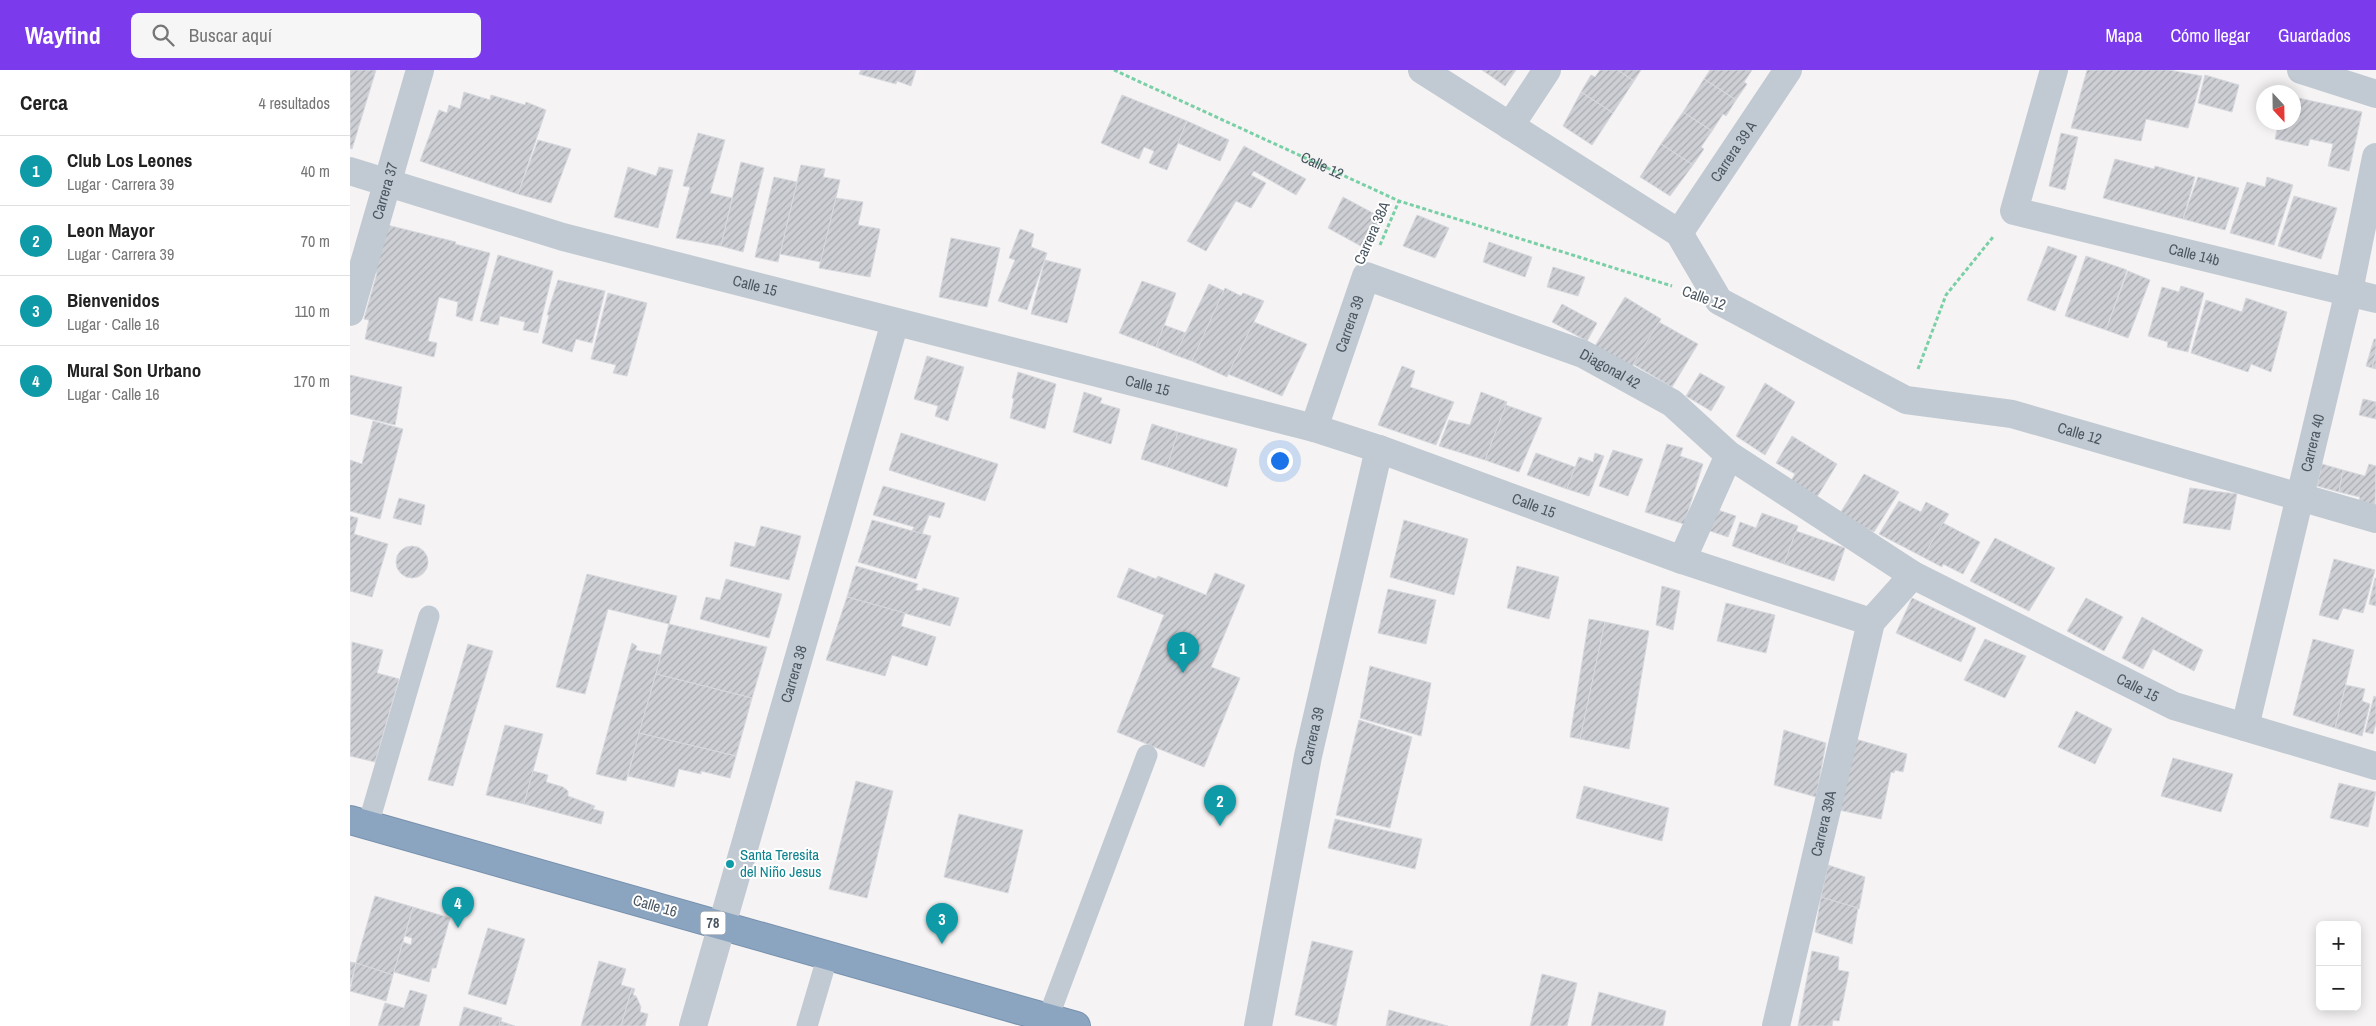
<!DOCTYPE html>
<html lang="es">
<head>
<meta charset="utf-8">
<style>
  :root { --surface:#fff; --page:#f6f6f6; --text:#222; --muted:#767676; --line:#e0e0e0; --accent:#7c3aed }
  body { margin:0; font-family:"Archivo Narrow",sans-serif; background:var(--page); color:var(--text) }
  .controls { position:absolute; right:15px; bottom:15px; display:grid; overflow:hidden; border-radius:8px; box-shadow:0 2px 12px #0003 }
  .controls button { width:45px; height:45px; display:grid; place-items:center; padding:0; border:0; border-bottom:1px solid var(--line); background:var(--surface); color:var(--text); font:25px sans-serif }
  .compass { position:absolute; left:1906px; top:15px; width:45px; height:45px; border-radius:50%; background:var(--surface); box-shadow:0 2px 12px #0003; rotate:158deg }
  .you { position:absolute; left:929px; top:390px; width:18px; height:18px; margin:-12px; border:4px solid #fff; border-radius:50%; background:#1a73e8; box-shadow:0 0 0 8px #1a73e833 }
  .badge { display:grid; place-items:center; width:32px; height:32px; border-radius:50%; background:var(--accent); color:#fff; font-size:16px; font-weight:700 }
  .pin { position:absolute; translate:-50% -41px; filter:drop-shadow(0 1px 2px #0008) }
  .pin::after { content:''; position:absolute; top:26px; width:18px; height:15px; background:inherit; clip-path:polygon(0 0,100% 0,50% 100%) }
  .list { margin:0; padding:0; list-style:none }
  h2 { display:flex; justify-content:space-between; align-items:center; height:65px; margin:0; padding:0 20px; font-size:21px }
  h2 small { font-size:16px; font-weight:400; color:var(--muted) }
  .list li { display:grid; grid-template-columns:32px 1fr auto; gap:15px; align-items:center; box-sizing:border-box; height:70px; padding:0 20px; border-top:1px solid var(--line) }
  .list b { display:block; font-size:19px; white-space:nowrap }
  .list p { margin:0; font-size:16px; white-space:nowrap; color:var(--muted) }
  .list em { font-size:16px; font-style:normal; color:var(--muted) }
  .icon { flex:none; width:28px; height:28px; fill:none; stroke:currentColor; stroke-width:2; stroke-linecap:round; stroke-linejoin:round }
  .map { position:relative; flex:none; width:2026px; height:956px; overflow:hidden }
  header { display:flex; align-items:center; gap:30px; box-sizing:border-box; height:70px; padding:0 25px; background:var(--accent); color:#fff }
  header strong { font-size:24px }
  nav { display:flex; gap:28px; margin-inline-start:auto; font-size:18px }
  .search { width:350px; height:45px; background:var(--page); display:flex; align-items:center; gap:12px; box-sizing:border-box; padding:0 18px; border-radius:8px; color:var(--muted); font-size:19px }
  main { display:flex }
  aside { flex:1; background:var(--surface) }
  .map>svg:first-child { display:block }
  .building { fill:url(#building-hatch); stroke:#d7d9de }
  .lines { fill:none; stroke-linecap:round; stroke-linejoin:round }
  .highway-casing { stroke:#7690ad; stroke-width:30 }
  .path { stroke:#7ad0a6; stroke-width:3; stroke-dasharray:4 2.5; stroke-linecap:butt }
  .lane { stroke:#c1cad2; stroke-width:21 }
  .street { stroke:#c1cad2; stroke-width:28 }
  .highway { stroke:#8ba5c1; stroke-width:28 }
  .culture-dot { fill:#0f9aa8; stroke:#fff; stroke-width:2 }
  .labels { text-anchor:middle; stroke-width:4; stroke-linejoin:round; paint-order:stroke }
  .shield { fill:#fff; stroke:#808990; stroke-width:1 }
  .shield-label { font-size:14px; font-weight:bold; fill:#4a5661 }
  .street-label { font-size:15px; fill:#4a5661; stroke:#fff }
  .culture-label { font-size:15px; fill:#0d838f; stroke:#fff; text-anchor:start }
</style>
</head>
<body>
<header>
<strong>Wayfind</strong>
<div class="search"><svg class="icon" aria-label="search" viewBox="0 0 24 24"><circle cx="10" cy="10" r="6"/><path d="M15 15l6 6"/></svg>Buscar aquí</div>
<nav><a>Mapa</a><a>Cómo llegar</a><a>Guardados</a></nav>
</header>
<main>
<aside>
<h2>Cerca<small>4 resultados</small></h2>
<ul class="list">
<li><span class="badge" style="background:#0f9aa8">1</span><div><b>Club Los Leones</b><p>Lugar · Carrera 39</p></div><em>40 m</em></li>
<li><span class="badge" style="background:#0f9aa8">2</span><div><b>Leon Mayor</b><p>Lugar · Carrera 39</p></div><em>70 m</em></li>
<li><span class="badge" style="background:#0f9aa8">3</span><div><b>Bienvenidos</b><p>Lugar · Calle 16</p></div><em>110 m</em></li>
<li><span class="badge" style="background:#0f9aa8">4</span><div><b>Mural Son Urbano</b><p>Lugar · Calle 16</p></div><em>170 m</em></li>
</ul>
</aside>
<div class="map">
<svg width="2026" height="956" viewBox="0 0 2026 956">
  <defs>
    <pattern id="building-hatch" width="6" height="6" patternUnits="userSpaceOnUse" patternTransform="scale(1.25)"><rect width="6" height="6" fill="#cdcfd5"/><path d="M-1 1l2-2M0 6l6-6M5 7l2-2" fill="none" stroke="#a8abb0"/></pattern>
  </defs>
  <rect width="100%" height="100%" fill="#f5f3f3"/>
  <g class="building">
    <path d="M0 0H26L2 79 0 78Z"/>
    <path d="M511 0H566L561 16 547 11 546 14 509 4Z"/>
    <path d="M1132 0H1166L1155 16Z"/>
    <path d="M1250 0H1268L1284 11 1263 43 1231 22 1241 5 1245 7Z"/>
    <path d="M1268 0H1291L1284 11Z"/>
    <path d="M1360 0H1402L1394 12 1397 14 1386 30 1354 9Z"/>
    <path d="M1737 0H1819L1852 6 1838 58 1796 49 1791 71 1721 58Z"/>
    <path d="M1855 5 1889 15 1882 42 1848 33Z"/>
    <path d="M1354 9 1386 30 1376 46 1373 44 1362 61 1333 42Z"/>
    <path d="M114 22 140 30 141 25 175 35 176 32 196 40 168 124 70 91 89 40 97 43 99 35 110 39Z"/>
    <path d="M1231 22 1263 43 1242 75 1213 56Z"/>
    <path d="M772 25 837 51 817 100 799 93 804 81 794 77 789 89 751 73Z"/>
    <path d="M1944 27 2012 42 1999 101 1978 96 1983 74 1960 69 1958 76 1925 69 1929 52H1944Z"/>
    <path d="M1333 42 1362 61 1351 77 1354 79 1343 95 1311 74Z"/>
    <path d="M837 51 879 70 870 91 828 73Z"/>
    <path d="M348 63 375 70 360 123 382 128 371 176 326 168 340 117 333 116Z"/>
    <path d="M1711 63 1728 67 1715 120 1699 116Z"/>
    <path d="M188 70 221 79 201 133 168 124Z"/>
    <path d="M1311 74 1343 95 1320 126 1290 107Z"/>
    <path d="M894 76 956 109 946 125 904 101 901 105 916 113 901 138 886 131 856 181 837 171Z"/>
    <path d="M1765 89 1804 99 1805 96 1845 107 1833 149 1753 128Z"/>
    <path d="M391 92 414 98 393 182 371 176Z"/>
    <path d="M451 95 475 99 473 107 490 110 471 192 430 184Z"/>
    <path d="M278 97 306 106 309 97 323 100 308 158 264 147Z"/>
    <path d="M424 107 447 112 428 192 405 187Z"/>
    <path d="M1848 107 1889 118 1875 160 1833 149Z"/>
    <path d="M1917 107 1943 115 1924 175 1880 163 1897 112 1915 117Z"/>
    <path d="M1944 126 1987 138 1971 189 1928 176Z"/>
    <path d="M993 127 1034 149 1018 180 978 158Z"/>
    <path d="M486 128 513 132 508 155 530 159 520 207 469 198Z"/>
    <path d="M1067 145 1099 158 1085 188 1053 176Z"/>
    <path d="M37 155 106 172 105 174 140 183 122 251 106 246 108 232 89 227 78 271 87 273 84 287 15 269 19 250 14 249 27 203 24 202Z"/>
    <path d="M670 159 684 164 681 177 697 183 677 240 648 231 665 190 659 188Z"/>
    <path d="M601 168 650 178 637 237 589 227Z"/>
    <path d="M1139 172 1182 187 1175 207 1133 192Z"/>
    <path d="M1698 176 1727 186 1705 241 1677 230Z"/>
    <path d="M148 185 203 201 188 263 173 260 175 252 150 246 148 255 130 251Z"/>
    <path d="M1736 186 1777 200 1756 260 1715 246Z"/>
    <path d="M695 190 731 199 717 253 681 244Z"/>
    <path d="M1203 197 1235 207 1228 226 1197 217Z"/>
    <path d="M1778 201 1800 210 1778 268 1756 260Z"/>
    <path d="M208 210 255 221 242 273 226 269 222 282 192 273 199 245H197Z"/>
    <path d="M792 211 826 223 806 277 769 263Z"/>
    <path d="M859 214 874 221 842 291 825 285Z"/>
    <path d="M1831 216 1854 223 1838 282 1817 277 1818 272 1798 266 1812 217 1829 222Z"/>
    <path d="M875 218 891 226 893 223 914 231 877 307 842 291Z"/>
    <path d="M258 223 297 233 277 306 263 303 266 295 241 289Z"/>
    <path d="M1275 227 1311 249 1282 297 1245 276Z"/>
    <path d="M1896 228 1937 242 1921 302 1901 294 1898 302 1841 283 1856 230 1892 242Z"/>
    <path d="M1212 234 1247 253 1237 271 1202 252Z"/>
    <path d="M904 252 957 274 932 326 878 304Z"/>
    <path d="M1309 252 1348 274 1322 317 1283 294Z"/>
    <path d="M814 255 836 263 825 285 806 277Z"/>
    <path d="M2024 269H2026V282L2022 298 2016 296Z"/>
    <path d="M2026 282V299L2022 298Z"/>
    <path d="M577 286 614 297 598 351 585 346 588 336 564 329Z"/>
    <path d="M1052 296 1065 301 1060 317 1104 332 1086 375 1028 355Z"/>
    <path d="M668 302 706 314 695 359 660 348 664 329 662 328Z"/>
    <path d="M1350 303 1375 317 1361 341 1336 326Z"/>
    <path d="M0 305 52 317 45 355 0 344Z"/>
    <path d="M1415 313 1445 332 1415 385 1386 366Z"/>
    <path d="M734 322 752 328 750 333 770 339 761 374 723 362Z"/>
    <path d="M1131 322 1157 332 1135 390 1089 376 1099 350 1120 355Z"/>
    <path d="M2013 329 2026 332V349L2009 345Z"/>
    <path d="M1156 335 1192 348 1169 402 1135 390Z"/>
    <path d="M23 351 53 359 30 449 0 441V390L12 394Z"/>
    <path d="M802 354 828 362 817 397 791 389Z"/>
    <path d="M828 362 887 379 877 417 817 397Z"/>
    <path d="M551 363 648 394 635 431 539 400Z"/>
    <path d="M1442 366 1487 394 1467 427 1441 411 1445 404 1426 393Z"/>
    <path d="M1317 374 1333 378 1330 386 1353 394 1334 454 1295 442Z"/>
    <path d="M1263 380 1293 389 1278 426 1249 416Z"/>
    <path d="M1186 383 1225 397 1217 419 1177 405Z"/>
    <path d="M1245 383 1254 386 1239 426 1217 419 1229 387 1243 392Z"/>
    <path d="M1972 394 1993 400 1989 422 1967 416Z"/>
    <path d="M2019 394 2026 396 2025 436 2009 431 2010 427 1989 422 1993 400 2015 406Z"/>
    <path d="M1514 404 1549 422 1524 462 1489 445Z"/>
    <path d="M533 416 595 433 590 448 579 445 572 464 562 461 564 457 523 445Z"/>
    <path d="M1840 418 1887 424 1880 460 1833 453Z"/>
    <path d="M49 428 75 435 71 455 43 448Z"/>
    <path d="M1549 431 1571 442 1576 432 1599 444 1573 487 1529 464Z"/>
    <path d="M1365 439 1386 446 1378 467 1357 460Z"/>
    <path d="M1412 443 1448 456 1434 494 1382 476 1390 452 1406 458Z"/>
    <path d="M0 446 8 448 4 464 38 474 22 527 0 521Z"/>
    <path d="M522 450 581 466 566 509 508 492Z"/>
    <path d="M1054 450 1118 469 1104 525 1040 507Z"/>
    <path d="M1593 453 1630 472 1613 504 1593 494 1592 497 1573 487Z"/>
    <path d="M411 456 451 466 439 510 380 496 385 472 405 477Z"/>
    <path d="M1446 461 1495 478 1484 511 1434 494Z"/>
    <path d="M1645 468 1705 498 1679 541 1620 511Z"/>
    <circle cx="62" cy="492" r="16"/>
    <path d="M1984 489 2025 500 2013 543 1993 538 1988 550 1969 545Z"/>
    <path d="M506 496 568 514 565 520 572 521 573 518 609 528 600 556 497 527Z"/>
    <path d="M1167 496 1209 507 1199 549 1157 538Z"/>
    <path d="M779 498 806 509 808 506 856 525 865 503 895 515 861 597 890 608 854 697 767 662 814 545 767 527Z"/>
    <path d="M237 504 327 526 319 554 258 539 235 624 206 617Z"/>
    <path d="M2025 508H2026V536L2019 534Z"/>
    <path d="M376 509 432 524 419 568 350 549 356 527 370 530Z"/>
    <path d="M1312 516 1330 521 1323 560 1306 555Z"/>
    <path d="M1038 519 1086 530 1076 574 1028 563Z"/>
    <path d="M497 527 555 543 551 556 586 567 577 596 542 585 535 606 476 590Z"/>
    <path d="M1562 528 1626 558 1611 592 1546 563Z"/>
    <path d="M1736 528 1773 547 1754 581 1717 561Z"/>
    <path d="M1376 533 1425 545 1416 583 1367 571Z"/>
    <path d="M1792 547 1853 580 1844 601 1803 579 1793 599 1772 588Z"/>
    <path d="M1239 549 1255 552 1230 669 1220 667Z"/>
    <path d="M1255 552 1299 561 1279 679 1230 669Z"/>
    <path d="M319 554 417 577 402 628 306 604Z"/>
    <path d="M1635 569 1676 586 1655 628 1614 610Z"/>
    <path d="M1963 569 2004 580 1985 658 1943 645Z"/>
    <path d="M2 572 33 580 27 603 49 609 25 692 0 686Z"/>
    <path d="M282 573 287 576 285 580 311 585 276 711 246 704Z"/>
    <path d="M118 574 143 581 103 716 78 710Z"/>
    <path d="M1020 596 1081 613 1071 666 1010 648Z"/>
    <path d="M306 604 402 628 386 686 289 663Z"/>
    <path d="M1996 615 2015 619 2012 631 2020 634 2012 666 1985 658Z"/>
    <path d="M2024 626 2026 627V653L2023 664 2015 662Z"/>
    <path d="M1726 641 1762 659 1745 694 1708 677Z"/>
    <path d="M1009 650 1062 667 1040 758 986 745Z"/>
    <path d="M155 655 193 664 174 734 136 725Z"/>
    <path d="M1434 660 1476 673 1466 727 1424 715Z"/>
    <path d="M289 663 386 686 380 708 351 701V704L329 699 324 717 278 706Z"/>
    <path d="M1502 668 1557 684 1553 702 1545 700 1544 703 1541 702 1531 749 1489 740Z"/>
    <path d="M1823 688 1883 704 1871 742 1811 726Z"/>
    <path d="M183 701 198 705 196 712 213 717 218 721V726L245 736 243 739 254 742 251 754 174 734Z"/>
    <path d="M506 711 543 721 517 828 479 819Z"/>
    <path d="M1989 713 2026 722 2018 757 1980 748Z"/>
    <path d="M1234 716 1319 738 1312 771 1226 748Z"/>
    <path d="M609 744 673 760 658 823 594 807Z"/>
    <path d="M985 749 1072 769 1065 799 978 778Z"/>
    <path d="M1478 795 1515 807 1509 839 1471 827Z"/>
    <path d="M25 826 63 837 43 905 6 893Z"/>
    <path d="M1471 827 1508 838 1502 874 1465 862Z"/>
    <path d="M63 837 100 848 86 898H82L79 912 44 902 53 872 61 875 62 868 55 866Z"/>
    <path d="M138 858 175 869 156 935 118 924Z"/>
    <path d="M962 871 1003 881 986 956 945 945Z"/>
    <path d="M1462 881 1489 887 1488 900 1499 902 1489 951 1483 950 1482 956H1448Z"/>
    <path d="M249 891 276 899 271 915 282 918 271 956H231Z"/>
    <path d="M0 892 6 893 0 915Z"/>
    <path d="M6 893 43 905 36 931 0 921Z"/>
    <path d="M1192 904 1227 913 1217 956H1180Z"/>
    <path d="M282 918 285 919 283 925 286 926 291 937 290 942 298 944 295 956H271Z"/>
    <path d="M60 920 77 925 69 956H28L35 933 54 938Z"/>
    <path d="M1249 922 1316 941 1313 956H1241Z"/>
    <path d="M114 937 152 948 149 956H109Z"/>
    <path d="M1039 940 1098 956H1036Z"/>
    <path d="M150 951 165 956H149Z"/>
  </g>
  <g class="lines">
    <g class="highway-casing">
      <path id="highway" d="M0 750 726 956"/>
    </g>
    <g class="path">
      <path id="s1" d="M764 0 1049 131 1322 216"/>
      <path d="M1030 175 1049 131"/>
      <path d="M1568 299 1596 225 1643 167"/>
    </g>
    <g class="lane">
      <path d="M18 755 79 546"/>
      <path d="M698 948 797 685"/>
      <path d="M457 956 478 885"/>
    </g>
    <g class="street">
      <path id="s2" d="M1072 0 1329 163 1369 231 1556 330 1662 344 2026 449"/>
      <path id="s3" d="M1704 0 1664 141 2026 229"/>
      <path d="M1951 0 2026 24"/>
      <path d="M1160 56 1197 0"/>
      <path id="s4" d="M0 101 213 167 964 358 1029 379 1332 490 1521 552"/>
      <path id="s5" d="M1329 163 1438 0"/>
      <path id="s6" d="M0 242 70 0"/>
      <path id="s7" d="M964 358 1016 206 1233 284 1322 333 1379 385 1563 505 1824 636 2026 696"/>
      <path d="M1332 490 1379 385"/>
      <path id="s8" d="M1895 657 1999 221 2026 87"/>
      <path id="s9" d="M343 956 545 252"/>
      <path id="s10" d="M908 956 958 686 1029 379"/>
      <path id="s11" d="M1426 956 1521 552 1563 505"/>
    </g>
    <use href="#highway" class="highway"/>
  </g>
  <circle class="culture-dot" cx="380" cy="794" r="5"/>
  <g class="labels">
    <rect class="shield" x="350.5" y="841.5" width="25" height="23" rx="4"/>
    <g class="shield-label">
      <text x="363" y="858">78</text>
    </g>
    <g class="street-label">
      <text dy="5" stroke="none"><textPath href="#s5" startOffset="98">Carrera 39 A</textPath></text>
      <text dy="5" stroke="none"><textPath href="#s1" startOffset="229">Calle 12</textPath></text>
      <text dy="5" stroke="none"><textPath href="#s6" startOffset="126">Carrera 37</textPath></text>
      <text transform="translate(1022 163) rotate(-66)" y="5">Carrera 38A</text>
      <text dy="5" stroke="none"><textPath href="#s3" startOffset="332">Calle 14b</textPath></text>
      <text dy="5" stroke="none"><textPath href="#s4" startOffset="421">Calle 15</textPath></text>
      <text transform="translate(1354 228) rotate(20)" y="5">Calle 12</text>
      <text dy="5" stroke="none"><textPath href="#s7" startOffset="110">Carrera 39</textPath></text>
      <text dy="5" stroke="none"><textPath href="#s7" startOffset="422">Diagonal 42</textPath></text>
      <text dy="5" stroke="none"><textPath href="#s4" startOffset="826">Calle 15</textPath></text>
      <text dy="5" stroke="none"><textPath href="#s2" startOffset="772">Calle 12</textPath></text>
      <text dy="5" stroke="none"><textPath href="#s8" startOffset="292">Carrera 40</textPath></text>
      <text dy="5" stroke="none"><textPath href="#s4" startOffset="1231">Calle 15</textPath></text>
      <text dy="5" stroke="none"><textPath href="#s9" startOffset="366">Carrera 38</textPath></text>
      <text dy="5" stroke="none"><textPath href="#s7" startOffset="1041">Calle 15</textPath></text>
      <text dy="5" stroke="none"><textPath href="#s10" startOffset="295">Carrera 39</textPath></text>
      <text dy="5" stroke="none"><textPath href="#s11" startOffset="208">Carrera 39A</textPath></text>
      <text transform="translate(305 836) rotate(16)" y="5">Calle 16</text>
    </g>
    <g class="culture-label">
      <text x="390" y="790">Santa Teresita<tspan x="390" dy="17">del Niño Jesus</tspan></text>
    </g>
  </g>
</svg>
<div class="controls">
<button>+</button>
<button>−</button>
</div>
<svg class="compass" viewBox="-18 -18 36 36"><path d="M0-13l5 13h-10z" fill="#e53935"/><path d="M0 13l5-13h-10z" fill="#767676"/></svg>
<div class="you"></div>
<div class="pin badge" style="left:833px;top:603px;background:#0f9aa8">1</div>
<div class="pin badge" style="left:870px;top:756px;background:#0f9aa8">2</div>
<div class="pin badge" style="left:592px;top:874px;background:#0f9aa8">3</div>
<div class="pin badge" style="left:108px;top:858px;background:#0f9aa8">4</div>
</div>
</main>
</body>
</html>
